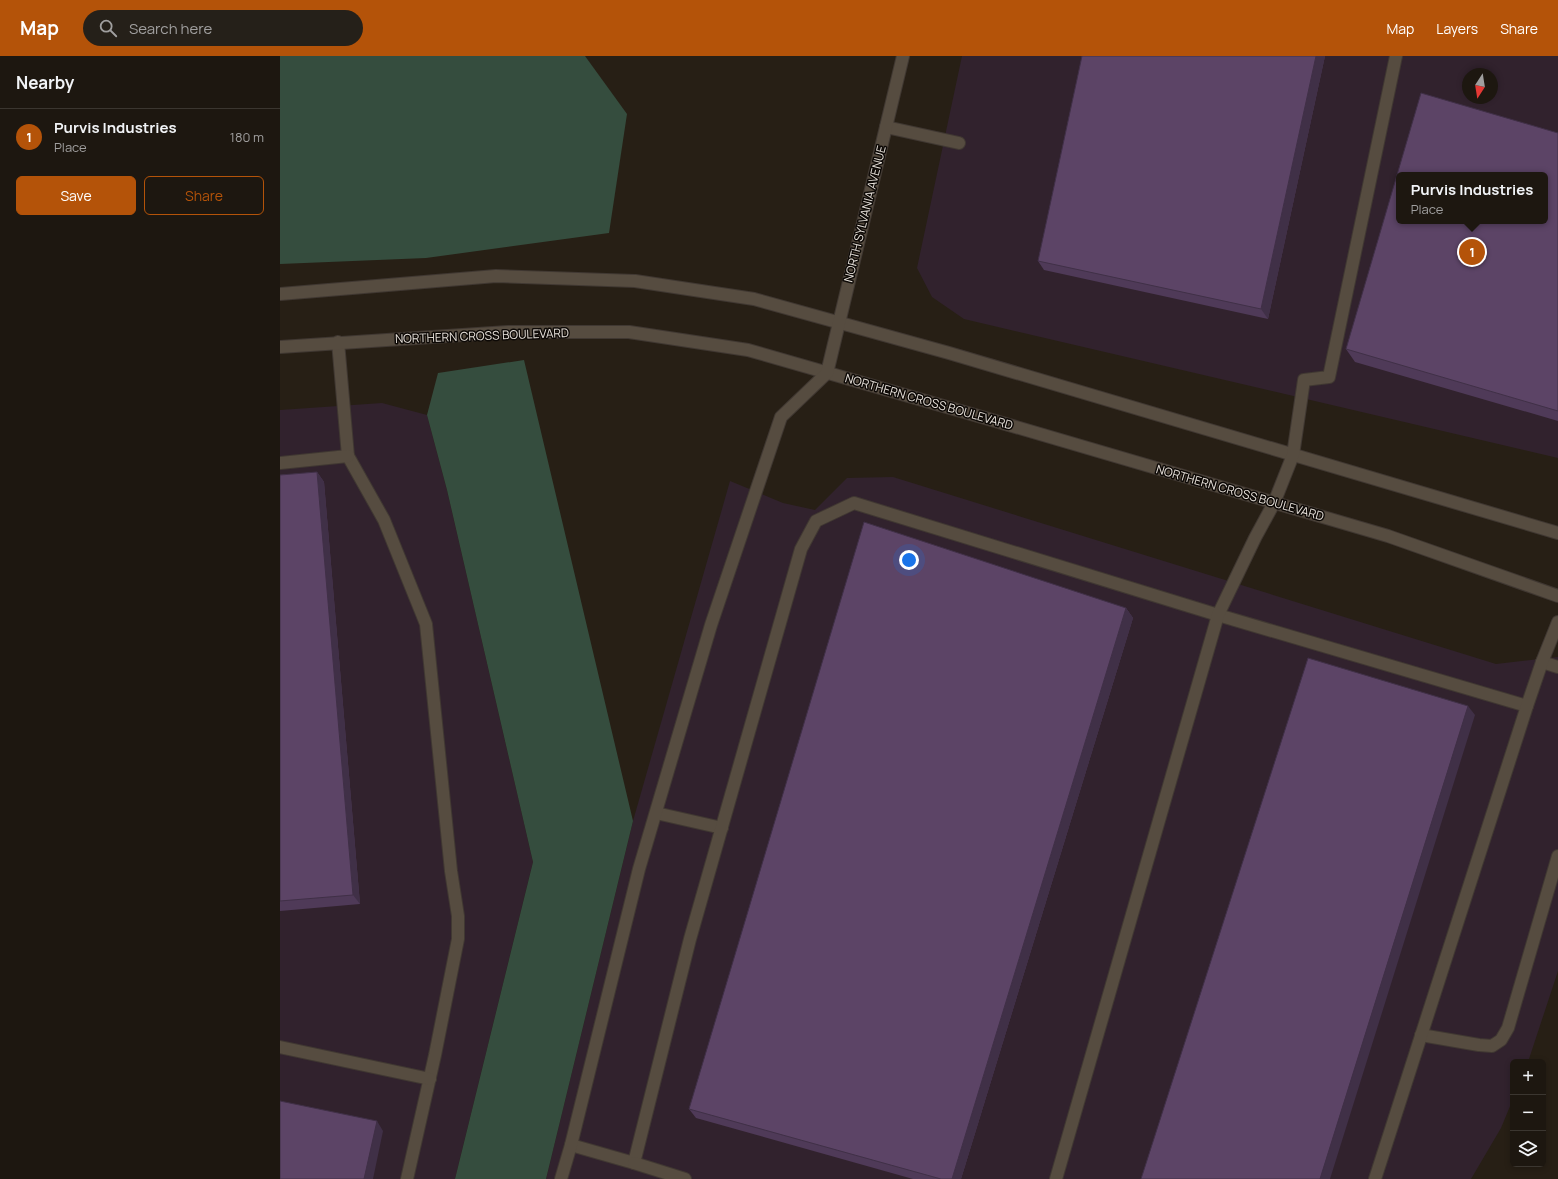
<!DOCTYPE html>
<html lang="en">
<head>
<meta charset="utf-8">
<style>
  :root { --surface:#1d1710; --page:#252019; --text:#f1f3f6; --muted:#a09f9f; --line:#3b3630; --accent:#b45309 }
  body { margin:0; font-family:Manrope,sans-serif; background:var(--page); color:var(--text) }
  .controls { position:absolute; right:12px; bottom:12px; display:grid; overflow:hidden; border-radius:6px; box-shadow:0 2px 6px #0003 }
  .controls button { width:36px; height:36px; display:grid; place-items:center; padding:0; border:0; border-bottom:1px solid var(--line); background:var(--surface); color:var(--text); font:20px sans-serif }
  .compass { position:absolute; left:1182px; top:12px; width:36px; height:36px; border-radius:50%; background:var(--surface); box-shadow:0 2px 6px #0003; rotate:192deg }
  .you { position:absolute; left:629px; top:504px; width:14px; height:14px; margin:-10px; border:3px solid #fff; border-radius:50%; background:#1a73e8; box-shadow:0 0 0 6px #1a73e833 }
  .badge { display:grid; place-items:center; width:26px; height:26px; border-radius:50%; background:var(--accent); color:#fff; font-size:13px; font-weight:700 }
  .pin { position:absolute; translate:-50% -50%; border:2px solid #fff; box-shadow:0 1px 4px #0006 }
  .popup { position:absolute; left:1116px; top:116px; width:152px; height:52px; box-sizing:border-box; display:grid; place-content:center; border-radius:6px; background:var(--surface); filter:drop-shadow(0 1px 3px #0005); font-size:13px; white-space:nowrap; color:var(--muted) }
  .popup b { font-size:15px; color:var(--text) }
  .popup::after { content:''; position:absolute; left:50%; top:100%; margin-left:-8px; border:8px solid transparent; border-top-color:var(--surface) }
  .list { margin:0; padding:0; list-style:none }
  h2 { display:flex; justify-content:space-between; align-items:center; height:52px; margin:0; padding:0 16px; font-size:17px }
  h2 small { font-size:13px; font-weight:400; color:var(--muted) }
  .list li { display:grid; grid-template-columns:26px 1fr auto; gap:12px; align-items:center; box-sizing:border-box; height:56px; padding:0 16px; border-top:1px solid var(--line) }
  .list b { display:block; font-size:15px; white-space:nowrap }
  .list p { margin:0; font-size:13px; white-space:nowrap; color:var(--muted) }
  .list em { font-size:13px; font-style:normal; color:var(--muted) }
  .actions { display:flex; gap:8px; padding:12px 16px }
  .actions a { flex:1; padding:9px 0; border:1px solid var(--accent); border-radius:6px; text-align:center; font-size:14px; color:var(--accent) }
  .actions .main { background:var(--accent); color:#fff }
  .icon { flex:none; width:22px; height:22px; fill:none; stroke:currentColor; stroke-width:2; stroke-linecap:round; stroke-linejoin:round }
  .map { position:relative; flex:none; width:1278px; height:1123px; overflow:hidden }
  header { display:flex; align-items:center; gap:24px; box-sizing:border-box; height:56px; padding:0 20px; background:var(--accent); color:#fff }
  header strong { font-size:19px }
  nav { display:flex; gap:22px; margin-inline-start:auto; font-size:14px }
  .search { width:280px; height:36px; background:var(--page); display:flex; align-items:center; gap:10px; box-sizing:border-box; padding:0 14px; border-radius:22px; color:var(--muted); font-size:15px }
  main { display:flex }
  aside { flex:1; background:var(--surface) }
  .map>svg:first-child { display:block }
  .industrial { fill:#31222d; fill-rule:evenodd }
  .green { fill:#354d3e }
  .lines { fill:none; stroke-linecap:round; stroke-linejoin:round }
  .minor-casing { stroke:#403832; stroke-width:14 }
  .minor { stroke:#564c40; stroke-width:12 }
  .wall { fill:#4f3a58 }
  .shaded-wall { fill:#403047 }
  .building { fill:#5c4466; stroke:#403047; fill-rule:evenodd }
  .labels { text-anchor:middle; stroke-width:3; stroke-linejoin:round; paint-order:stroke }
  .street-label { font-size:12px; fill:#e9e3dc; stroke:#0d0906 }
</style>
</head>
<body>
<header>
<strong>Map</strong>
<div class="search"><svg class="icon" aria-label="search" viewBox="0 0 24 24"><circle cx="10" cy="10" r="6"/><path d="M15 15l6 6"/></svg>Search here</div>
<nav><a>Map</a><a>Layers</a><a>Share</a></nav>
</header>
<main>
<aside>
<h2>Nearby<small></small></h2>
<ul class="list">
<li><span class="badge">1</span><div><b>Purvis Industries</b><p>Place</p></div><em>180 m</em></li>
</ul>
<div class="actions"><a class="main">Save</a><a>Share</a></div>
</aside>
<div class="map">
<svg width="1278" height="1123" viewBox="0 0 1278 1123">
  <rect width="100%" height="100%" fill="#271f15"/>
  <g class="industrial">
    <path d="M682 0H1278V402L684 263 652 241 637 212ZM1188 18H1212V42H1188ZM1119 119H1265V165H1119Z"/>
    <path d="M102 347 147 359 167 434 253 806 175 1123H0V354Z"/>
    <path d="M613 421 1216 608 1278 601V915L1248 1006H1233V1043L1221 1072 1191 1123H266L353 765 450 425 503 447 535 454 567 422Z"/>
  </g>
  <g class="green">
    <path d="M0 0H305L347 58 329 177 146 202 0 208Z"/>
    <path d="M244 304 353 765 266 1123H175L253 806 167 434 147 359 158 317Z"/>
  </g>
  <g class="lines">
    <g class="minor-casing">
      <g id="minor">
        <path d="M606 71 679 87"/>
        <path d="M0 238 216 220 355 225 474 243 669 297 1278 477"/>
        <path d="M58 286 68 400 104 464 146 568 171 815 178 860V883L155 999 127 1123"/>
        <path d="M0 291 228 276H349L468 294 705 362 1108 480 1278 540"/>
        <path d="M0 407 68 400"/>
        <path d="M1262 606 1278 611"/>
        <path d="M376 757 442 772"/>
        <path d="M1141 979 1199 989 1212 990 1221 984 1228 972 1278 800"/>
        <path d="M0 991 150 1023"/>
        <path d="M291 1089 354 1107 410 883 521 493 536 465 574 447 938 559 1247 650"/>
        <path d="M354 1107 405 1123"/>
        <path d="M281 1123 291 1089 359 813 431 569 501 361 547 317 623 0"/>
        <path d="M776 1123 938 559 975 482 994 447 1013 399 1024 324 1049 321 1116 0"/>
        <path d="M1095 1123 1247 650 1262 606 1278 566"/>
      </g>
    </g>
    <use href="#minor" class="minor"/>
  </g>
  <g class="wall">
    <path d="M802 0H1045L988 263 764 214 758 205Z"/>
    <path d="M1278 77V365L1075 306 1066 293Z"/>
    <path d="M37 416 44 426 80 848 0 855V419Z"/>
    <path d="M846 552 853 562 681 1123H633L416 1062 409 1053Z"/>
  </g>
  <g class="shaded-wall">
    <path d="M1036 0H1045L988 263 981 253Z"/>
    <path d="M37 416 44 426 80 848 73 839Z"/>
    <path d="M846 552 853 562 681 1123H672Z"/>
    <path d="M1188 650 1195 659 1050 1123H1040Z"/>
    <path d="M97 1065 103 1075 93 1123H84Z"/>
  </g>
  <g class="building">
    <path d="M802 0H1036L981 253 758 205Z"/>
    <path d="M1141 37 1278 77V355L1066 293ZM1119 119H1265V165H1119Z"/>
    <path d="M37 416 73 839 0 845V419Z"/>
    <path d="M584 466 846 552 672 1123H661L409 1053Z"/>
    <path d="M1028 602 1188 650 1040 1123H861Z"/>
    <path d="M0 1045 97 1065 84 1123H0Z"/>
  </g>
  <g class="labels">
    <g class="street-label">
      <text transform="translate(585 158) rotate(-76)" y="4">NORTH SYLVANIA AVENUE</text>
      <text transform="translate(202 280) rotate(-2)" y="4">NORTHERN CROSS BOULEVARD</text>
      <text transform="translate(649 346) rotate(16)" y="4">NORTHERN CROSS BOULEVARD</text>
      <text transform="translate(960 437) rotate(16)" y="4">NORTHERN CROSS BOULEVARD</text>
    </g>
  </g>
</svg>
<div class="controls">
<button>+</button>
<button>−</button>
<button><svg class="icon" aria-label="layers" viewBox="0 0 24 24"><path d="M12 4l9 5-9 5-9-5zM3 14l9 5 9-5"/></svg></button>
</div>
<svg class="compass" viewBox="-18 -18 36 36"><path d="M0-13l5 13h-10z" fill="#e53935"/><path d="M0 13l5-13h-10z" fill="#a09f9f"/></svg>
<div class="you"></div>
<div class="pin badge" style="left:1192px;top:196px">1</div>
<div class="popup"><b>Purvis Industries</b>Place</div>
</div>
</main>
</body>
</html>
